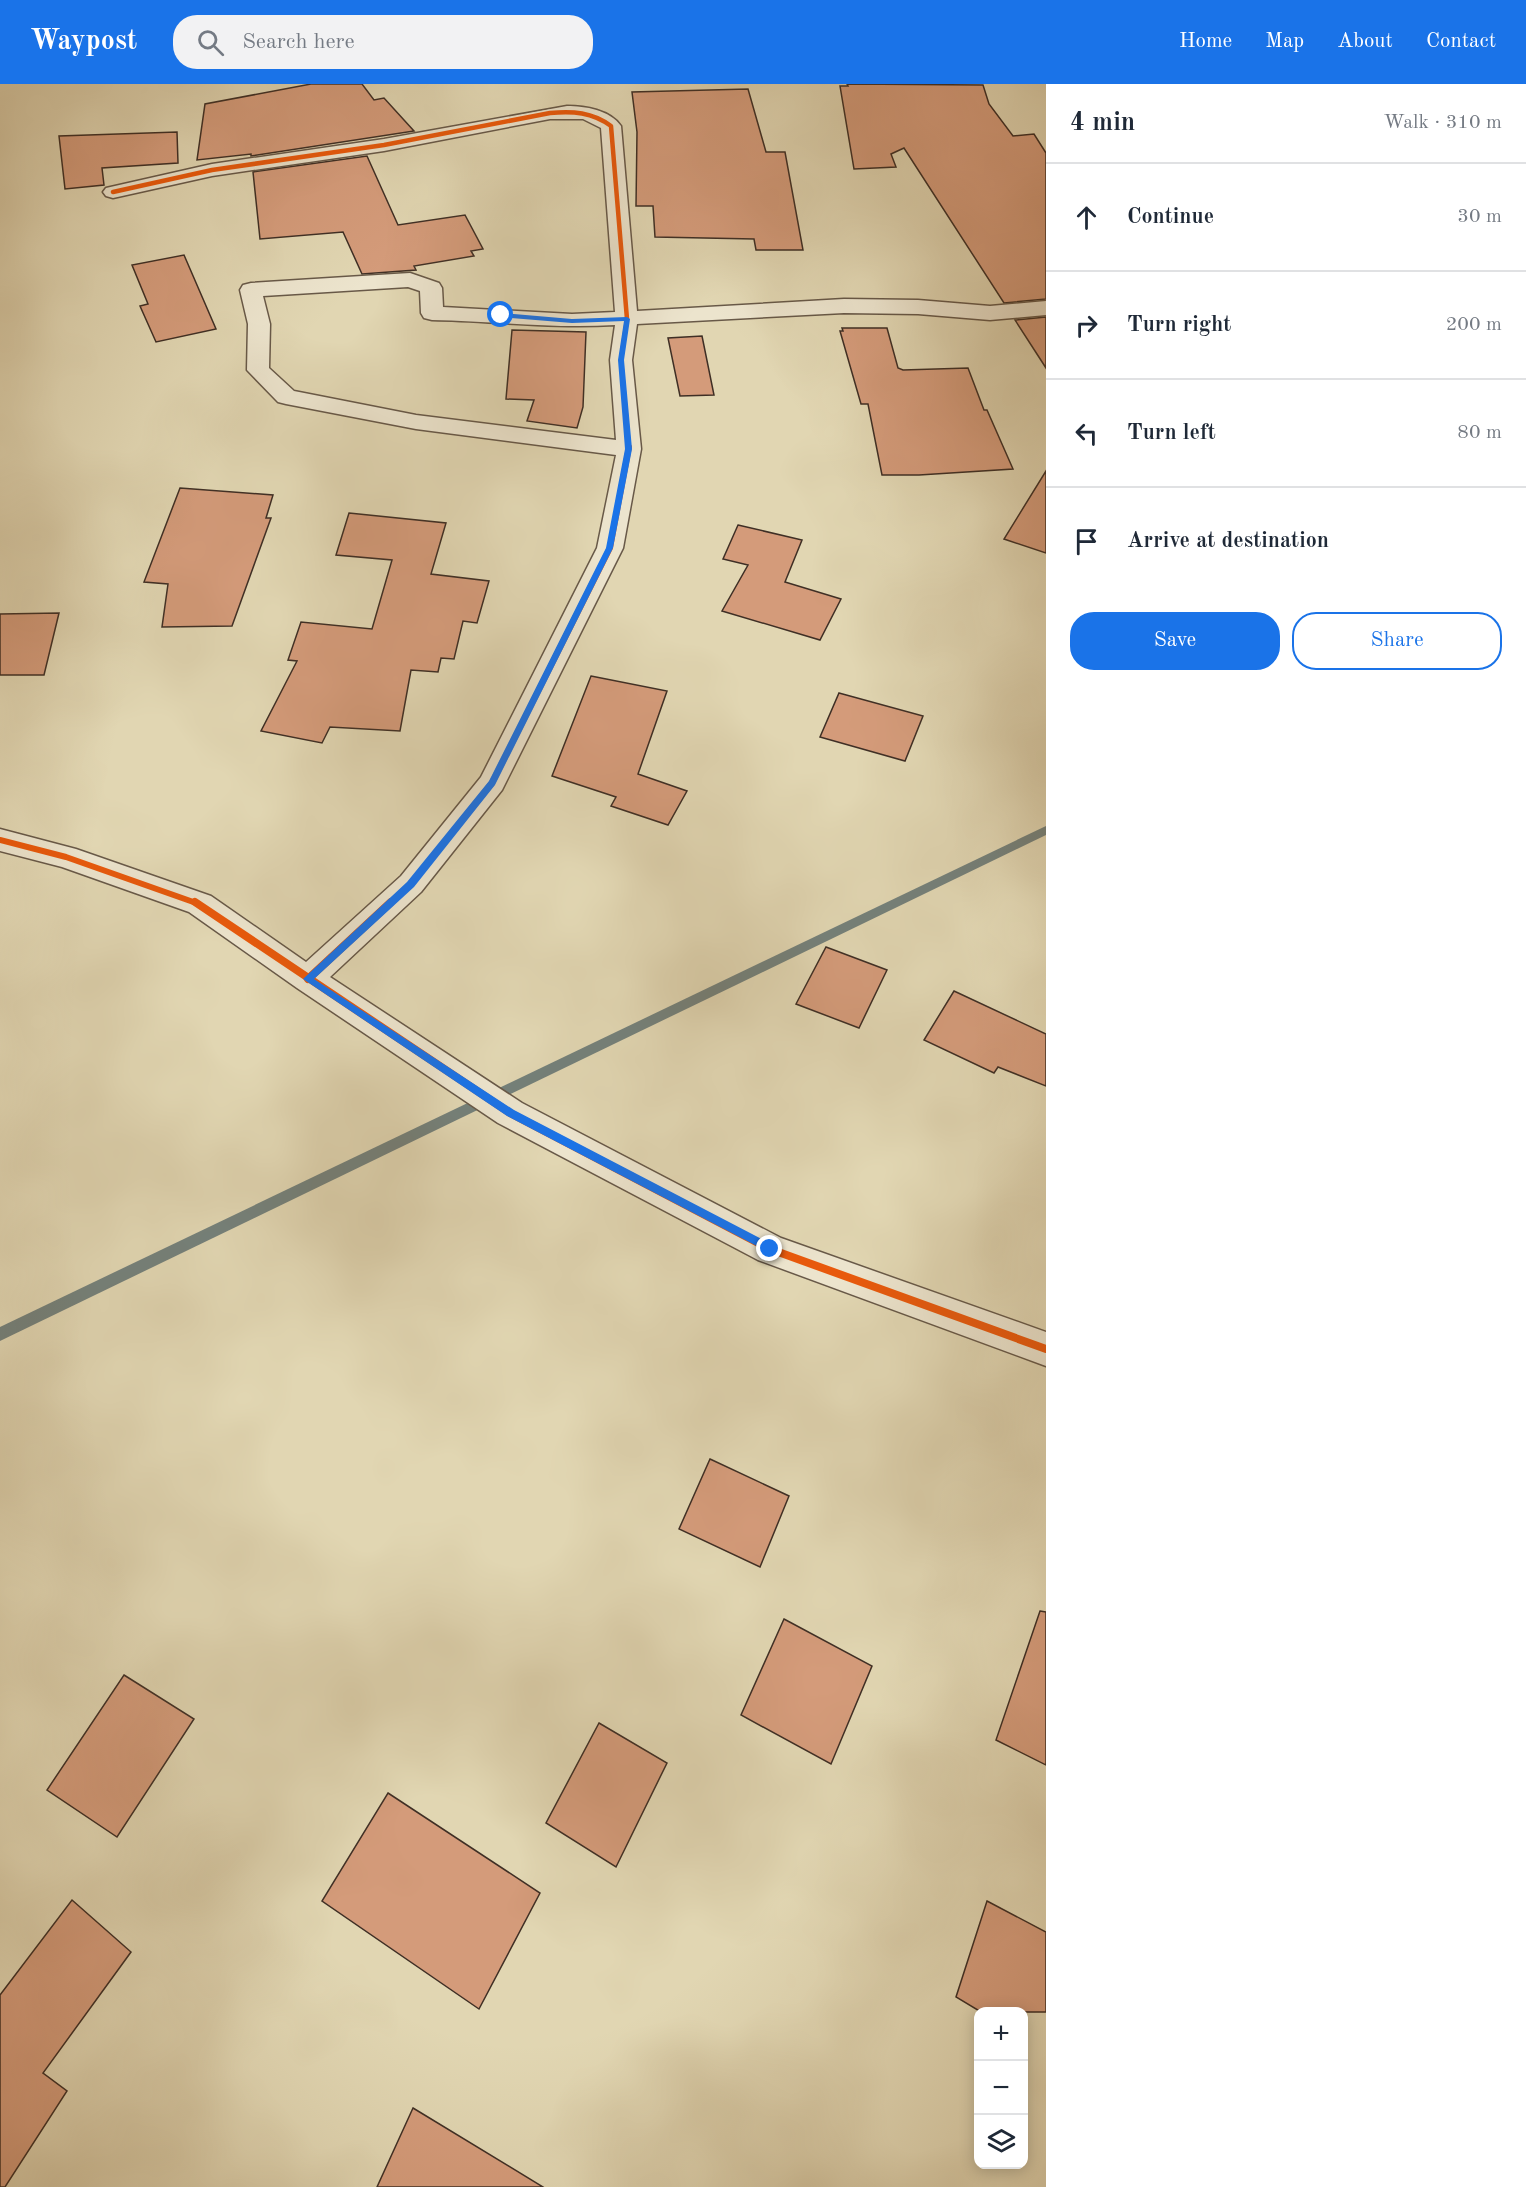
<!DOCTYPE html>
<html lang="en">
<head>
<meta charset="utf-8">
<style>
  :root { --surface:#fff; --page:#f2f2f3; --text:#1f2937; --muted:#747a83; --line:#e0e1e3; --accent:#1a73e8 }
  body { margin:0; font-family:"Old Standard TT",serif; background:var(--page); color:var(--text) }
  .controls { position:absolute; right:18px; bottom:18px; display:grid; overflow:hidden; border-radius:12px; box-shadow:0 3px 15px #0003 }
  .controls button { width:54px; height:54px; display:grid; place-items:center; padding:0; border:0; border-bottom:2px solid var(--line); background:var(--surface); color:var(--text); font:30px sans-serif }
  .stop { position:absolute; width:18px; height:18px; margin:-14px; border:4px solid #1a73e8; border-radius:50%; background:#fff }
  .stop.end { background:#1a73e8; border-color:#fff; box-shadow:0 2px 6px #0008 }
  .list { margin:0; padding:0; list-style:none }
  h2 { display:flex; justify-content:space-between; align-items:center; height:78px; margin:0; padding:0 24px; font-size:26px }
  h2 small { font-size:20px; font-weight:400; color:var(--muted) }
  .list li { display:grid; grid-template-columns:39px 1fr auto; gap:18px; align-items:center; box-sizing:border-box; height:108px; padding:0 24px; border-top:2px solid var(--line) }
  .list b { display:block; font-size:22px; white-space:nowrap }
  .list em { font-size:20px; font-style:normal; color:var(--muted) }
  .actions { display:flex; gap:12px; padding:18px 24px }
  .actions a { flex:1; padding:14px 0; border:2px solid var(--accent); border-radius:24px; text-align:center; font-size:21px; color:var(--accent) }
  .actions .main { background:var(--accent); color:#fff }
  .icon { flex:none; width:33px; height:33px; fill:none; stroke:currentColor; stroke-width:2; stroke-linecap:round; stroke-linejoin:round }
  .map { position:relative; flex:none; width:1046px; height:2103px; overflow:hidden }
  header { display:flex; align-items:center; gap:36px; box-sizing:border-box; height:84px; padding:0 30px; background:var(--accent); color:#fff }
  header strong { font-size:28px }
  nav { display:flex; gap:33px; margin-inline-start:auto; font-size:21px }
  .search { width:420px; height:54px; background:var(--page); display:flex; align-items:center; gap:15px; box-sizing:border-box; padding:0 21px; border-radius:24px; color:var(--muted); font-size:22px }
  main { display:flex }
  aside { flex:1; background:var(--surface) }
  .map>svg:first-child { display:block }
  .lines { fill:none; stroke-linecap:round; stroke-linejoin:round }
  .stream { fill:#74817b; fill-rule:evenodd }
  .building { fill:#d49b7a; stroke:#3f2f25; stroke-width:1.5 }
  .minor-casing { stroke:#685948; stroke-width:3 }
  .minor { fill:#ece4cd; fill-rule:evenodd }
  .cycleway-far2-casing { stroke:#ece4cd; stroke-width:7 }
  .cycleway-far1-casing { stroke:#ece4cd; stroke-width:9 }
  .cycleway-casing { stroke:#ece4cd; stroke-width:11 }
  .cycleway-far2 { stroke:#e8590c; stroke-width:4.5 }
  .cycleway-far1 { stroke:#e8590c; stroke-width:6 }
  .cycleway { stroke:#e8590c; stroke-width:8 }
  .route { fill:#1a73e8 }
</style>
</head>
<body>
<header>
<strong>Waypost</strong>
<div class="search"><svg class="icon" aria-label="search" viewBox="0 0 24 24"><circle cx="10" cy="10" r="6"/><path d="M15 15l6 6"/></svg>Search here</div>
<nav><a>Home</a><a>Map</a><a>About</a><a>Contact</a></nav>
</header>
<main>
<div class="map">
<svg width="1046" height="2103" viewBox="0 0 1046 2103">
  <rect width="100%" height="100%" fill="#e1d6b2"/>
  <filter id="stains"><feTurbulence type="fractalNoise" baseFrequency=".00333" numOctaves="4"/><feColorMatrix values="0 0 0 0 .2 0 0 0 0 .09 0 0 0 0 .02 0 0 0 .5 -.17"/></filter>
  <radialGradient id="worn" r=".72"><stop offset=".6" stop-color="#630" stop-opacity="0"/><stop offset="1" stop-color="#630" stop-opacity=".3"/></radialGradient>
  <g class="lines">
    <path class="stream" d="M1046 742V751L0 1257V1243Z"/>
  </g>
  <g class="building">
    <path d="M311 0H362L374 16 384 14 414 47 251 72V70L197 76 205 20Z"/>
    <path d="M847 0 983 1 989 20 1013 52 1034 50 1046 69V215L1004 219 904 64 891 70 896 83 854 85 840 2H848Z"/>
    <path d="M748 5 766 68H785L803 166H756L754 155 655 153 653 122H636L637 48 632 8Z"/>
    <path d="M177 48 178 79 102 84 104 101 65 105 59 52Z"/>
    <path d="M367 72 398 141 465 131 483 165 471 167 474 172 414 182 416 186 362 190 343 148 260 155 253 88Z"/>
    <path d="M184 171 216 245 156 258 140 222 148 220 132 181Z"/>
    <path d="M1046 233V284L1015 236Z"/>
    <path d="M842 244H887L898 284 903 286 968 284 984 326H987L1013 385 919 391H882L868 320H861L840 247H843Z"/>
    <path d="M512 246 586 248 583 323 577 344 527 337 534 316 506 315Z"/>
    <path d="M702 252 714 311 680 312 668 254Z"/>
    <path d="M1046 387V469L1004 455Z"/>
    <path d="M180 404 273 411 266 434H271L232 542 162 543 168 500 144 498Z"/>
    <path d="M349 429 446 439 431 490 489 497 477 539 463 537 454 575 441 574 438 588 411 586 400 647 330 643 322 659 261 647 297 577 288 576 301 538 372 545 392 476 336 471Z"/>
    <path d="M738 441 802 456 785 498 841 515 820 556 722 527 748 481 723 475Z"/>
    <path d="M59 529 44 591H0V530Z"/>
    <path d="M591 592 667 607 638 690 687 707 668 741 611 722 616 713 552 692Z"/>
    <path d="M839 609 923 632 905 677 820 653Z"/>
    <path d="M826 863 887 886 859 944 796 920Z"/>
    <path d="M954 907 1046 950V1002L998 983 994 989 924 956Z"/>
    <path d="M710 1375 789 1412 760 1483 679 1445Z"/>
    <path d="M1040 1527 1046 1528V1681L996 1656Z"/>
    <path d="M784 1535 872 1582 831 1680 741 1631Z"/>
    <path d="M124 1591 194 1635 117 1753 47 1706Z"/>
    <path d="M599 1639 667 1679 616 1783 546 1739Z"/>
    <path d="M388 1709 540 1809 479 1925 322 1817Z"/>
    <path d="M72 1816 131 1868 43 1989 67 2007 5 2103H0V1911Z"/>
    <path d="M987 1817 1046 1848V1928H981L956 1913Z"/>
    <path d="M413 2024 543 2103H377Z"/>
  </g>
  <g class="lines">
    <g class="minor-casing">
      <path id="minor" d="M567 22C585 22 610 26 621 42L637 227 844 215 918 216 990 222 1046 217V231L990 236 918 230 844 229 637 240 632 276 641 365 623 464 502 706 421 808 330 893 522 1019 781 1154 1046 1248V1282L758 1176 498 1039 297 904 189 828 62 783 0 767V745L76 765 211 812 306 878 401 792 481 693 597 464 616 371 416 345 286 320 278 318 247 286 248 240 240 206 243 201 251 199 410 189 439 199 442 204 443 223 572 230 615 228 601 44 583 35H550L384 67 212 92 113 114 106 112 103 108 106 104 212 80 384 55ZM408 203 420 207 421 229 424 234 432 236C493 237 554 245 615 241L610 276 616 356 416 331 294 307 269 284 270 240 263 212Z"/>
    </g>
    <use href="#minor" class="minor"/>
    <g class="cycleway-far2-casing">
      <path id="cycleway-far2" d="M113 108 212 86 384 61 550 29C573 27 592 28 611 42L627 235 621 276 629 364"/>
    </g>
    <g class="cycleway-far1-casing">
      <g id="cycleway-far1">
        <path d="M0 756 66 773 199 820"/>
        <path d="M390 820 411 800 492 699 610 464 629 363"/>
      </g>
    </g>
    <g class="cycleway-casing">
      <g id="cycleway">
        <path d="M195 818 510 1029 770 1165 1046 1265"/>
        <path d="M308 895 391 818"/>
      </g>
    </g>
    <use href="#cycleway-far2" class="cycleway-far2"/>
    <use href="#cycleway-far1" class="cycleway-far1"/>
    <use href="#cycleway" class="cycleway"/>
  </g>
  <path class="route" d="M501 229 572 235 627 233 630 235 624 276 632 365 613 464 495 701 414 803 314 895 514 1026 773 1161V1168L770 1169 507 1032 303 895 407 798 489 697 606 464 625 365 618 276 624 237 572 239 499 233Z"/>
  <rect width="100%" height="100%" filter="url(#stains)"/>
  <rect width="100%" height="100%" fill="url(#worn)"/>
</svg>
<div class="controls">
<button>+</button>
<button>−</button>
<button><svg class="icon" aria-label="layers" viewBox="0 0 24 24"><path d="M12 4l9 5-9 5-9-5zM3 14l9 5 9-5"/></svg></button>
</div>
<div class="stop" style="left:501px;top:231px"></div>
<div class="stop end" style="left:770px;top:1165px"></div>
</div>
<aside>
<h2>4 min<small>Walk · 310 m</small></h2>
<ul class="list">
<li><svg class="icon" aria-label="ahead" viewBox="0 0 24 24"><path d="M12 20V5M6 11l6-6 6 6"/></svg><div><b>Continue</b></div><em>30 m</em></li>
<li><svg class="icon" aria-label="right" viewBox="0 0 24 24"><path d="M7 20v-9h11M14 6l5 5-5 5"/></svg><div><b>Turn right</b></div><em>200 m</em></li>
<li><svg class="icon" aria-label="left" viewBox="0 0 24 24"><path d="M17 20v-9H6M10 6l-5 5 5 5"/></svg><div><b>Turn left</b></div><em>80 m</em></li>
<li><svg class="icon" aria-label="arrive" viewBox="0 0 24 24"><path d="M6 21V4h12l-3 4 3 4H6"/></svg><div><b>Arrive at destination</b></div></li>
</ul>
<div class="actions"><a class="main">Save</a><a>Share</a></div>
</aside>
</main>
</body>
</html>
